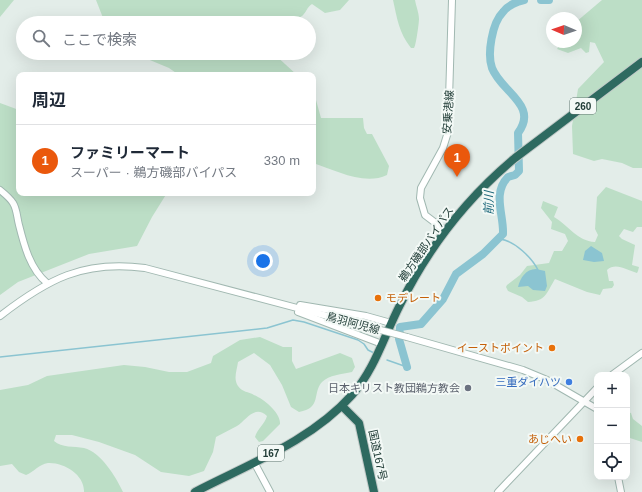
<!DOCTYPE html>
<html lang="ja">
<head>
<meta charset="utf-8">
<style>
  :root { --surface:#fff; --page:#f6f6f7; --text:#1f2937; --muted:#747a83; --line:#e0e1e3; --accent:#ea580c }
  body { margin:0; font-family:Helvetica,"Noto Sans JP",sans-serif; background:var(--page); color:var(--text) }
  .controls { position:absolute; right:12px; bottom:12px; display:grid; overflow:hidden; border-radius:8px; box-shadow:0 4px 16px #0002 }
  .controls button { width:36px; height:36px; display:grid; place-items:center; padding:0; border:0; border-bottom:1px solid var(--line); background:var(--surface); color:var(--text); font:20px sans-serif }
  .compass { position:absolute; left:546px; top:12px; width:36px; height:36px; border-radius:50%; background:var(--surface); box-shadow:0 4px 16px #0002; rotate:272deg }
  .you { position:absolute; left:263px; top:261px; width:14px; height:14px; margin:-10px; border:3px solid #fff; border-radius:50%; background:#1a73e8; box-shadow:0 0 0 6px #1a73e833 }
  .badge { display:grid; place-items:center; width:26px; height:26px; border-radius:50%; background:var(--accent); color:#fff; font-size:13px; font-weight:700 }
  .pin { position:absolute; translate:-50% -33px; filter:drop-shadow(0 1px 2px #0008) }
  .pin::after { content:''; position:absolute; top:21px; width:14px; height:12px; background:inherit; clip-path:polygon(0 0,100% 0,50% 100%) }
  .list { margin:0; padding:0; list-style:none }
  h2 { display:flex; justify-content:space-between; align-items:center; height:52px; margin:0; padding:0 16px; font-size:17px }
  h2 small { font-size:13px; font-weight:400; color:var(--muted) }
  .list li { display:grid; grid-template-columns:26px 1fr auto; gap:12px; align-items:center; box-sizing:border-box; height:72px; padding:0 16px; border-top:1px solid var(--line) }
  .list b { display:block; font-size:15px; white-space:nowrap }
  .list p { margin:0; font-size:13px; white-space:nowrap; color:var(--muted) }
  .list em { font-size:13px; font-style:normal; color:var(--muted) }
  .icon { flex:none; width:22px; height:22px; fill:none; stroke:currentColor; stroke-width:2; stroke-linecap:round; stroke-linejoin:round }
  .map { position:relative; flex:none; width:642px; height:492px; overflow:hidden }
  .search { position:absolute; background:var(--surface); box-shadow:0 4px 16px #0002; left:16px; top:16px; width:300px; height:44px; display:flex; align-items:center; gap:10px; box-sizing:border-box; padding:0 14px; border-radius:22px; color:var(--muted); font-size:15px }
  .panel { position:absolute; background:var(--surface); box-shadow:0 4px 16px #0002; left:16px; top:72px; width:300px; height:124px; border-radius:8px }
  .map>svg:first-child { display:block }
  .green { fill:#bcdec6 }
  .water { fill:#8bc4d1 }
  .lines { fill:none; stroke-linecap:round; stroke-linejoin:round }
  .stream { stroke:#8bc4d1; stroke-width:1.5 }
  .river { stroke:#8bc4d1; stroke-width:8 }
  .secondary-casing { stroke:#a1b8b1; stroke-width:8 }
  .highway-casing { stroke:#c1c9c7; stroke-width:10 }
  .secondary { stroke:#fff; stroke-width:6 }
  .highway { stroke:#2e6a60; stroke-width:8 }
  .secondary-bridge-casing { stroke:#a1b8b1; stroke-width:8; stroke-linecap:butt }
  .secondary-bridge { stroke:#fff; stroke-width:6 }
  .food-dot { fill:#e8710a; stroke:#f3f9f6; stroke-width:1.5 }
  .shop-dot { fill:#3f7fe0; stroke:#f3f9f6; stroke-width:1.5 }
  .worship-dot { fill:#6b7280; stroke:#f3f9f6; stroke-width:1.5 }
  .labels { text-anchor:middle; stroke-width:4; stroke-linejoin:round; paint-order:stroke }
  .shield { fill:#f3f9f6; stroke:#617671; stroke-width:1 }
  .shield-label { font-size:10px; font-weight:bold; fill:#223e38 }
  .street-label { font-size:11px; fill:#223e38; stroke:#f3f9f6 }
  .food-label { font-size:11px; fill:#c56008; stroke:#f3f9f6; text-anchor:end }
  .shop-label { font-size:11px; fill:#366cbe; stroke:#f3f9f6; text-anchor:end }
  .worship-label { font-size:11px; fill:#5b616d; stroke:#f3f9f6; text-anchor:end }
  .water-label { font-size:12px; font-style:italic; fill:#1c677a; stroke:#f3f9f6 }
</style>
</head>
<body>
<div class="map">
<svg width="642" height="492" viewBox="0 0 642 492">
  <rect width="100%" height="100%" fill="#e3ede9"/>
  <g class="green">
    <path d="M0 0H14L0 17Z"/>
    <path d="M96 0H349L340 10 325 13 312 4C307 7 306 13 302 16 291 24 259 18 245 17L249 23H105Z"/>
    <path d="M393 0H415C416 6 419 13 419 19 419 23 416 46 414 48H411C399 33 397 18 393 0Z"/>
    <path d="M602 0H642V168H633L622 163 602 159 594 161 573 154 572 126 578 89 604 62 595 43 590 42 589 52 586 53 581 48 568 53 557 49 562 42H576V22Z"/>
    <path d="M133 53H273L297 75H179L169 68Z"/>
    <path d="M313 98 316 100 321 118H363L364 128 367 134H372L389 166 387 175C364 186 335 170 313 163Z"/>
    <path d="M0 103 19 110V193H167L152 217 137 246 89 254 18 282 0 295Z"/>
    <path d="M606 187 642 201V227H637L633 232 624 229 619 236 622 239 635 245 632 265 639 267 638 271 637 273C626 270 616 262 607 270L609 281H613L614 285 612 288 603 289 600 295 587 292 555 279C546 294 546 301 528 302L522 297 508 291 506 287 507 285 520 275 527 266 549 263 554 251H562L568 241 565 234 551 229 552 222 541 208 543 201 558 207 554 217C569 226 577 241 595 242L598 235 595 229 597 197Z"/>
    <path d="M260 337 283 347H292V361L296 369 340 353 352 358 355 367 352 372C342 374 329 375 322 382 312 393 322 408 299 412L291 407 282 385 270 365 254 353 238 362C237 370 233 379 238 386 243 393 248 391 254 395 264 399 281 413 280 424L263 441 259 442 255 437C257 429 265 424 267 416 255 404 246 420 237 426 230 430 223 433 216 437L213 452 204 471 189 476 161 472 135 455 99 442 72 435H56L54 441C62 448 74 446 84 448 101 452 116 477 123 492H84C85 475 64 462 48 463 39 464 34 472 26 475L19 472 12 464 0 466V390L28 385 47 376 124 365 145 367 169 372H187L211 363 213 356 240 340Z"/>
    <path d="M627 412 631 413 633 419 642 426V442L627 437Z"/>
  </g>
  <g class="water">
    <path d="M591 246 602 253 604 261 594 262 583 260 585 251Z"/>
    <path d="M536 269 545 271 547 286 545 291 533 290 528 286 518 287C520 278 526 269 536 269Z"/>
  </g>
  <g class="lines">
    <g class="stream">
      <path d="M500 239C515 241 532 258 538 270"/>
      <path d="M0 357 267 328 293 320 304 322 358 340 364 344 368 350 374 353"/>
      <path d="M387 360 407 367"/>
    </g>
    <g class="river">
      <path d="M541 0H549"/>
      <path d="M407 367 399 339 400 327 421 324 443 299 456 274 483 254 503 234C504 215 492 193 508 177L515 175 519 171 518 133C539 105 501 92 492 68 487 54 492 23 503 12 508 5 516 2 524 0"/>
    </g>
    <g class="secondary-casing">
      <g id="secondary">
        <path d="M0 190C5 194 10 198 13 203 17 209 17 218 19 225 24 245 30 269 47 283"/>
        <path d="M446 231 425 215 420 198 421 188 443 148 448 132 452 0"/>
        <path d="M300 305 366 316 391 323"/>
        <path d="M298 312 382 344"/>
        <path d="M0 316C48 279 83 260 145 268L369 327"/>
        <path d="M407 337 523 370 547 380 597 409"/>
        <path d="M612 375 642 353"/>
        <path d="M254 462 270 492"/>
        <path d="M618 477 621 492"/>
        <path d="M498 492 597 388"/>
      </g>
    </g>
    <g class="highway-casing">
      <g id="highway">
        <path d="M342 406 359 423 374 492"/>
        <path d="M195 492C249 464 311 441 352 395 375 369 384 336 400 305 428 248 467 198 515 158L642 62"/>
      </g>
    </g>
    <use href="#secondary" class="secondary"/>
    <use href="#highway" class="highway"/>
    <g class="secondary-bridge-casing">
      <path id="secondary-bridge" d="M369 327 407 337"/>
    </g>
    <use href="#secondary-bridge" class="secondary-bridge"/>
  </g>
  <g class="food-dot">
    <circle cx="378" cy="298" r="4"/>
    <circle cx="552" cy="348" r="4"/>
    <circle cx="580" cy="439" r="4"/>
  </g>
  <circle class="shop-dot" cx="569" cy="382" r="4"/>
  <circle class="worship-dot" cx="468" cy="388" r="4"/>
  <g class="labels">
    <g class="shield">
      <rect x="570" y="98" width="26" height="16" rx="3"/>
      <rect x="258" y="445" width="26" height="16" rx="3"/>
    </g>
    <g class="shield-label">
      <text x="583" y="110">260</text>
      <text x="271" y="457">167</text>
    </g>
    <g class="street-label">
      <text transform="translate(448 112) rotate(-86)" y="4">安乗港線</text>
      <text transform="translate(426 244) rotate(-56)" y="4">鵜方磯部バイパス</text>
      <text transform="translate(353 323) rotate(15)" y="4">鳥羽阿児線</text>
      <text transform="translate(378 455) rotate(78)" y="4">国道167号</text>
    </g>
    <g class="food-label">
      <text x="386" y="302" text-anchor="start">モデレート</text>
      <text x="544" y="352">イーストポイント</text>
      <text x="572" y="443">あじへい</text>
    </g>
    <g class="shop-label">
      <text x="561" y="386">三重ダイハツ</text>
    </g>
    <g class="worship-label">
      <text x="460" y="392">日本キリスト教団鵜方教会</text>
    </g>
    <g class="water-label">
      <text transform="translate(489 203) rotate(-89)" y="4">前川</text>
    </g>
  </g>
</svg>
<div class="controls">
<button>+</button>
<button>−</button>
<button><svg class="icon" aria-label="locate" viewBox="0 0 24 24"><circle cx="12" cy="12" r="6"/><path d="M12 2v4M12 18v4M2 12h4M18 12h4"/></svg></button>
</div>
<svg class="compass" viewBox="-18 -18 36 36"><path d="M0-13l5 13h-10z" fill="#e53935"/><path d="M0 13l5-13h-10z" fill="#747a83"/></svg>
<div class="you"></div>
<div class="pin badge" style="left:457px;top:177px">1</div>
<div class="search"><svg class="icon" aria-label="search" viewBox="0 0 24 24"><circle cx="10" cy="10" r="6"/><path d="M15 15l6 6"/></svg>ここで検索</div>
<section class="panel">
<h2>周辺<small></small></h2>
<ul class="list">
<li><span class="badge">1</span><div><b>ファミリーマート</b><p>スーパー · 鵜方磯部バイパス</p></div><em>330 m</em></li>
</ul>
</section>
</div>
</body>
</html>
